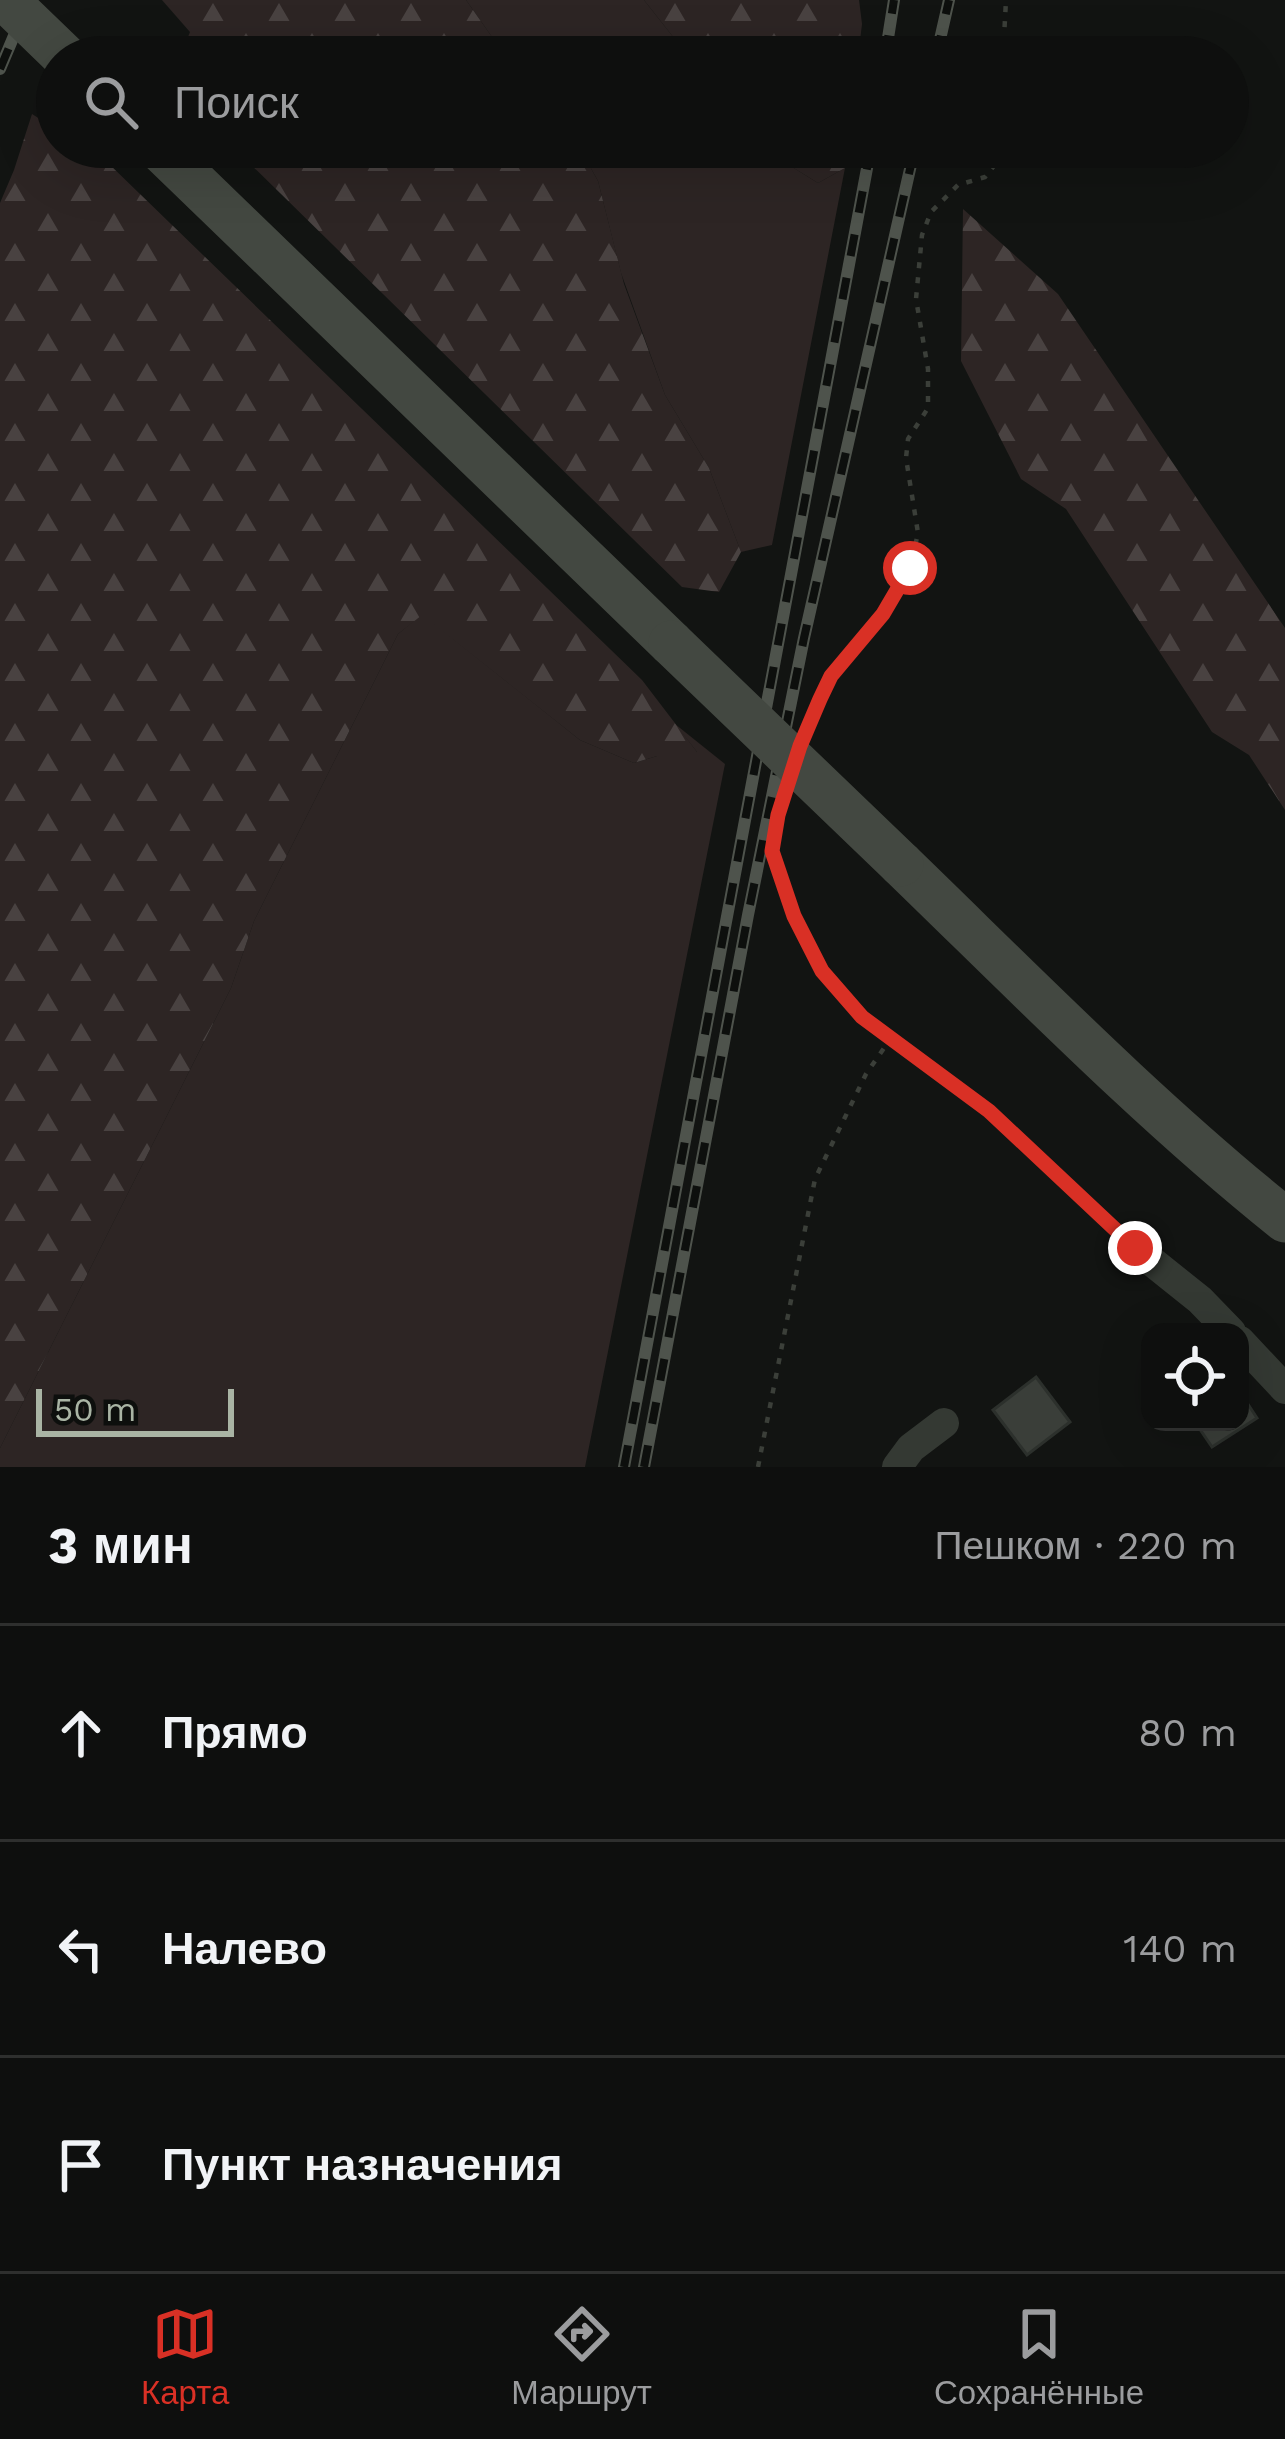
<!DOCTYPE html>
<html lang="ru">
<head>
<meta charset="utf-8">
<style>
  :root { --surface:#0e0f0e; --page:#1c1d1c; --text:#f1f3f6; --muted:#9b9c9e; --line:#2e2f2e; --accent:#d93025 }
  body { margin:0; font-family:"Work Sans",sans-serif; background:var(--page); color:var(--text) }
  .controls { position:absolute; right:36px; bottom:36px; display:grid; overflow:hidden; border-radius:24px; box-shadow:0 12px 48px #0002 }
  .controls button { width:108px; height:108px; display:grid; place-items:center; padding:0; border:0; border-bottom:3px solid var(--line); background:var(--surface); color:var(--text); font:60px sans-serif }
  .scale { position:absolute; left:36px; bottom:30px; width:198px; box-sizing:border-box; padding-left:12px; border:6px solid #a9b4a4; border-top:0; font-size:33px; line-height:42px; white-space:nowrap; color:#a9b4a4; -webkit-text-stroke:9px #0d0f0d; paint-order:stroke }
  .stop { position:absolute; width:36px; height:36px; margin:-27px; border:9px solid #d93025; border-radius:50%; background:#fff }
  .stop.end { background:#d93025; border-color:#fff; box-shadow:0 3px 12px #0008 }
  .list { margin:0; padding:0; list-style:none }
  h2 { display:flex; justify-content:space-between; align-items:center; height:156px; margin:0; padding:0 48px; font-size:51px }
  h2 small { font-size:39px; font-weight:400; color:var(--muted) }
  .list li { display:grid; grid-template-columns:78px 1fr auto; gap:36px; align-items:center; box-sizing:border-box; height:216px; padding:0 48px; border-top:3px solid var(--line) }
  .list b { display:block; font-size:45px; white-space:nowrap }
  .list em { font-size:39px; font-style:normal; color:var(--muted) }
  .icon { flex:none; width:66px; height:66px; fill:none; stroke:currentColor; stroke-width:2; stroke-linecap:round; stroke-linejoin:round }
  .map { position:relative; flex:none; width:1285px; height:1467px; overflow:hidden }
  .search { position:absolute; background:var(--surface); box-shadow:0 12px 48px #0002; left:36px; right:36px; top:36px; height:132px; display:flex; align-items:center; gap:30px; box-sizing:border-box; padding:0 42px; border-radius:66px; color:var(--muted); font-size:45px }
  .sheet { height:804px; background:var(--surface) }
  nav { display:flex; justify-content:space-around; align-items:center; box-sizing:border-box; height:168px; border-top:3px solid var(--line); background:var(--surface); font-size:33px; color:var(--muted) }
  nav a { display:grid; justify-items:center; gap:6px }
  nav .on { color:var(--accent) }
  .map>svg:first-child { display:block }
  .green { fill:#2d2524 }
  .forest { fill:url(#forest-firs) }
  .building { fill:#3a3e39; stroke:#2c302c; stroke-width:3 }
  .lines { fill:none; stroke-linecap:round; stroke-linejoin:round }
  .path { stroke:#3b3f39; stroke-width:4.5; stroke-dasharray:6 9; stroke-linecap:butt }
  .minor { stroke:#343933; stroke-width:30 }
  .secondary { stroke:#434841; stroke-width:45 }
  .rail-casing { stroke:#4e534c; stroke-width:12 }
  .rail { stroke:#0d0f0d; stroke-width:8; stroke-dasharray:22; stroke-linecap:butt }
  .secondary-bridge { stroke:#434841; stroke-width:45 }
  .route { stroke:#d93025; stroke-width:15 }
</style>
</head>
<body>
<div class="map">
<svg width="1285" height="1467" viewBox="0 0 1285 1467">
  <defs>
    <pattern id="forest-firs" width="22" height="20" patternUnits="userSpaceOnUse" patternTransform="scale(3)"><rect width="22" height="20" fill="#2d2524"/><path d="M5 1l3.5 6h-7zM16 11l3.5 6h-7z" fill="#494241"/></pattern>
  </defs>
  <rect width="100%" height="100%" fill="#121412"/>
  <g class="green">
    <path d="M466 0H644L689 57H506Z"/>
    <path d="M579 147H768L781 160 818 183 845 168 772 545 741 552 709 468 665 395 621 273 598 181Z"/>
    <path d="M422 614 580 740 634 763 657 756 697 752 675 724 725 764 585 1467H0V1448L231 988 254 921 398 634Z"/>
  </g>
  <g class="forest">
    <path d="M162 0H466L506 57H180L190 32Z"/>
    <path d="M644 0H859L862 24 858 57H689Z"/>
    <path d="M32 114 57 130V147H83L109 164 642 680 697 752 685 769 657 756 634 763 580 740 422 615 398 634 254 921 231 988 0 1448V203L14 170Z"/>
    <path d="M233 147H579L598 181 624 284 665 395 709 468 741 552 719 592 682 587Z"/>
    <path d="M768 147H848L845 168 818 183 781 160Z"/>
    <path d="M963 209 1058 294 1285 628V810L1249 755 1212 732 1066 509 1021 479 961 361Z"/>
  </g>
  <g class="building">
    <path d="M1036 1377 1070 1422 1027 1455 993 1410Z"/>
    <path d="M1240 1392 1257 1418 1212 1447 1195 1422H1240Z"/>
  </g>
  <g class="lines">
    <g class="path">
      <path d="M1003 57 1006 0"/>
      <path d="M809 723 831 676 883 614 910 569 918 533 906 458 908 439 928 408V369L916 299 922 235 931 212 958 185 985 177 997 162 1001 147"/>
      <path d="M782 802 771 852 794 916 822 971 862 1017 989 1111 1113 1228"/>
      <path d="M758 1467 815 1179 866 1074 889 1041"/>
    </g>
    <g class="minor">
      <path d="M1135 1248 1200 1300 1231 1332"/>
      <path d="M1240 1341 1285 1389"/>
      <path d="M897 1467 911 1448 944 1423"/>
    </g>
    <g class="secondary">
      <path d="M158 147 671 643"/>
      <path d="M901 864C1026 985 1149 1111 1285 1220"/>
    </g>
    <g class="rail-casing">
      <g id="rail">
        <path d="M885 57 894 0"/>
        <path d="M936 57 949 0"/>
        <path d="M0 69 29 0"/>
        <path d="M624 1467 871 147"/>
        <path d="M644 1467 748 915 804 638 915 147"/>
      </g>
    </g>
    <use href="#rail" class="rail"/>
    <g class="secondary-bridge">
      <path d="M6 0 65 57"/>
      <path d="M671 643 901 864"/>
    </g>
  </g>
  <g class="lines">
    <path class="route" d="M910 568 883 614 831 676 820 699 800 746 778 815 772 851 794 916 822 971 862 1017 989 1111 1135 1248"/>
  </g>
</svg>
<div class="controls">
<button><svg class="icon" aria-label="locate" viewBox="0 0 24 24"><circle cx="12" cy="12" r="6"/><path d="M12 2v4M12 18v4M2 12h4M18 12h4"/></svg></button>
</div>
<div class="scale">50 m</div>
<div class="stop" style="left:910px;top:568px"></div>
<div class="stop end" style="left:1135px;top:1248px"></div>
<div class="search"><svg class="icon" aria-label="search" viewBox="0 0 24 24"><circle cx="10" cy="10" r="6"/><path d="M15 15l6 6"/></svg>Поиск</div>
</div>
<section class="sheet">
<h2>3 мин<small>Пешком · 220 m</small></h2>
<ul class="list">
<li><svg class="icon" aria-label="ahead" viewBox="0 0 24 24"><path d="M12 20V5M6 11l6-6 6 6"/></svg><div><b>Прямо</b></div><em>80 m</em></li>
<li><svg class="icon" aria-label="left" viewBox="0 0 24 24"><path d="M17 20v-9H6M10 6l-5 5 5 5"/></svg><div><b>Налево</b></div><em>140 m</em></li>
<li><svg class="icon" aria-label="arrive" viewBox="0 0 24 24"><path d="M6 21V4h12l-3 4 3 4H6"/></svg><div><b>Пункт назначения</b></div></li>
</ul>
</section>
<nav>
<a class="on"><svg class="icon" aria-label="map" viewBox="0 0 24 24"><path d="M3 6l6-2 6 2 6-2v14l-6 2-6-2-6 2zM9 4v14M15 6v14"/></svg>Карта</a>
<a><svg class="icon" aria-label="directions" viewBox="0 0 24 24"><path d="M12 3l9 9-9 9-9-9zM9 14v-3h6M13 9l2 2-2 2"/></svg>Маршрут</a>
<a><svg class="icon" aria-label="saved" viewBox="0 0 24 24"><path d="M7 4h10v16l-5-4-5 4z"/></svg>Сохранённые</a>
</nav>
</body>
</html>
